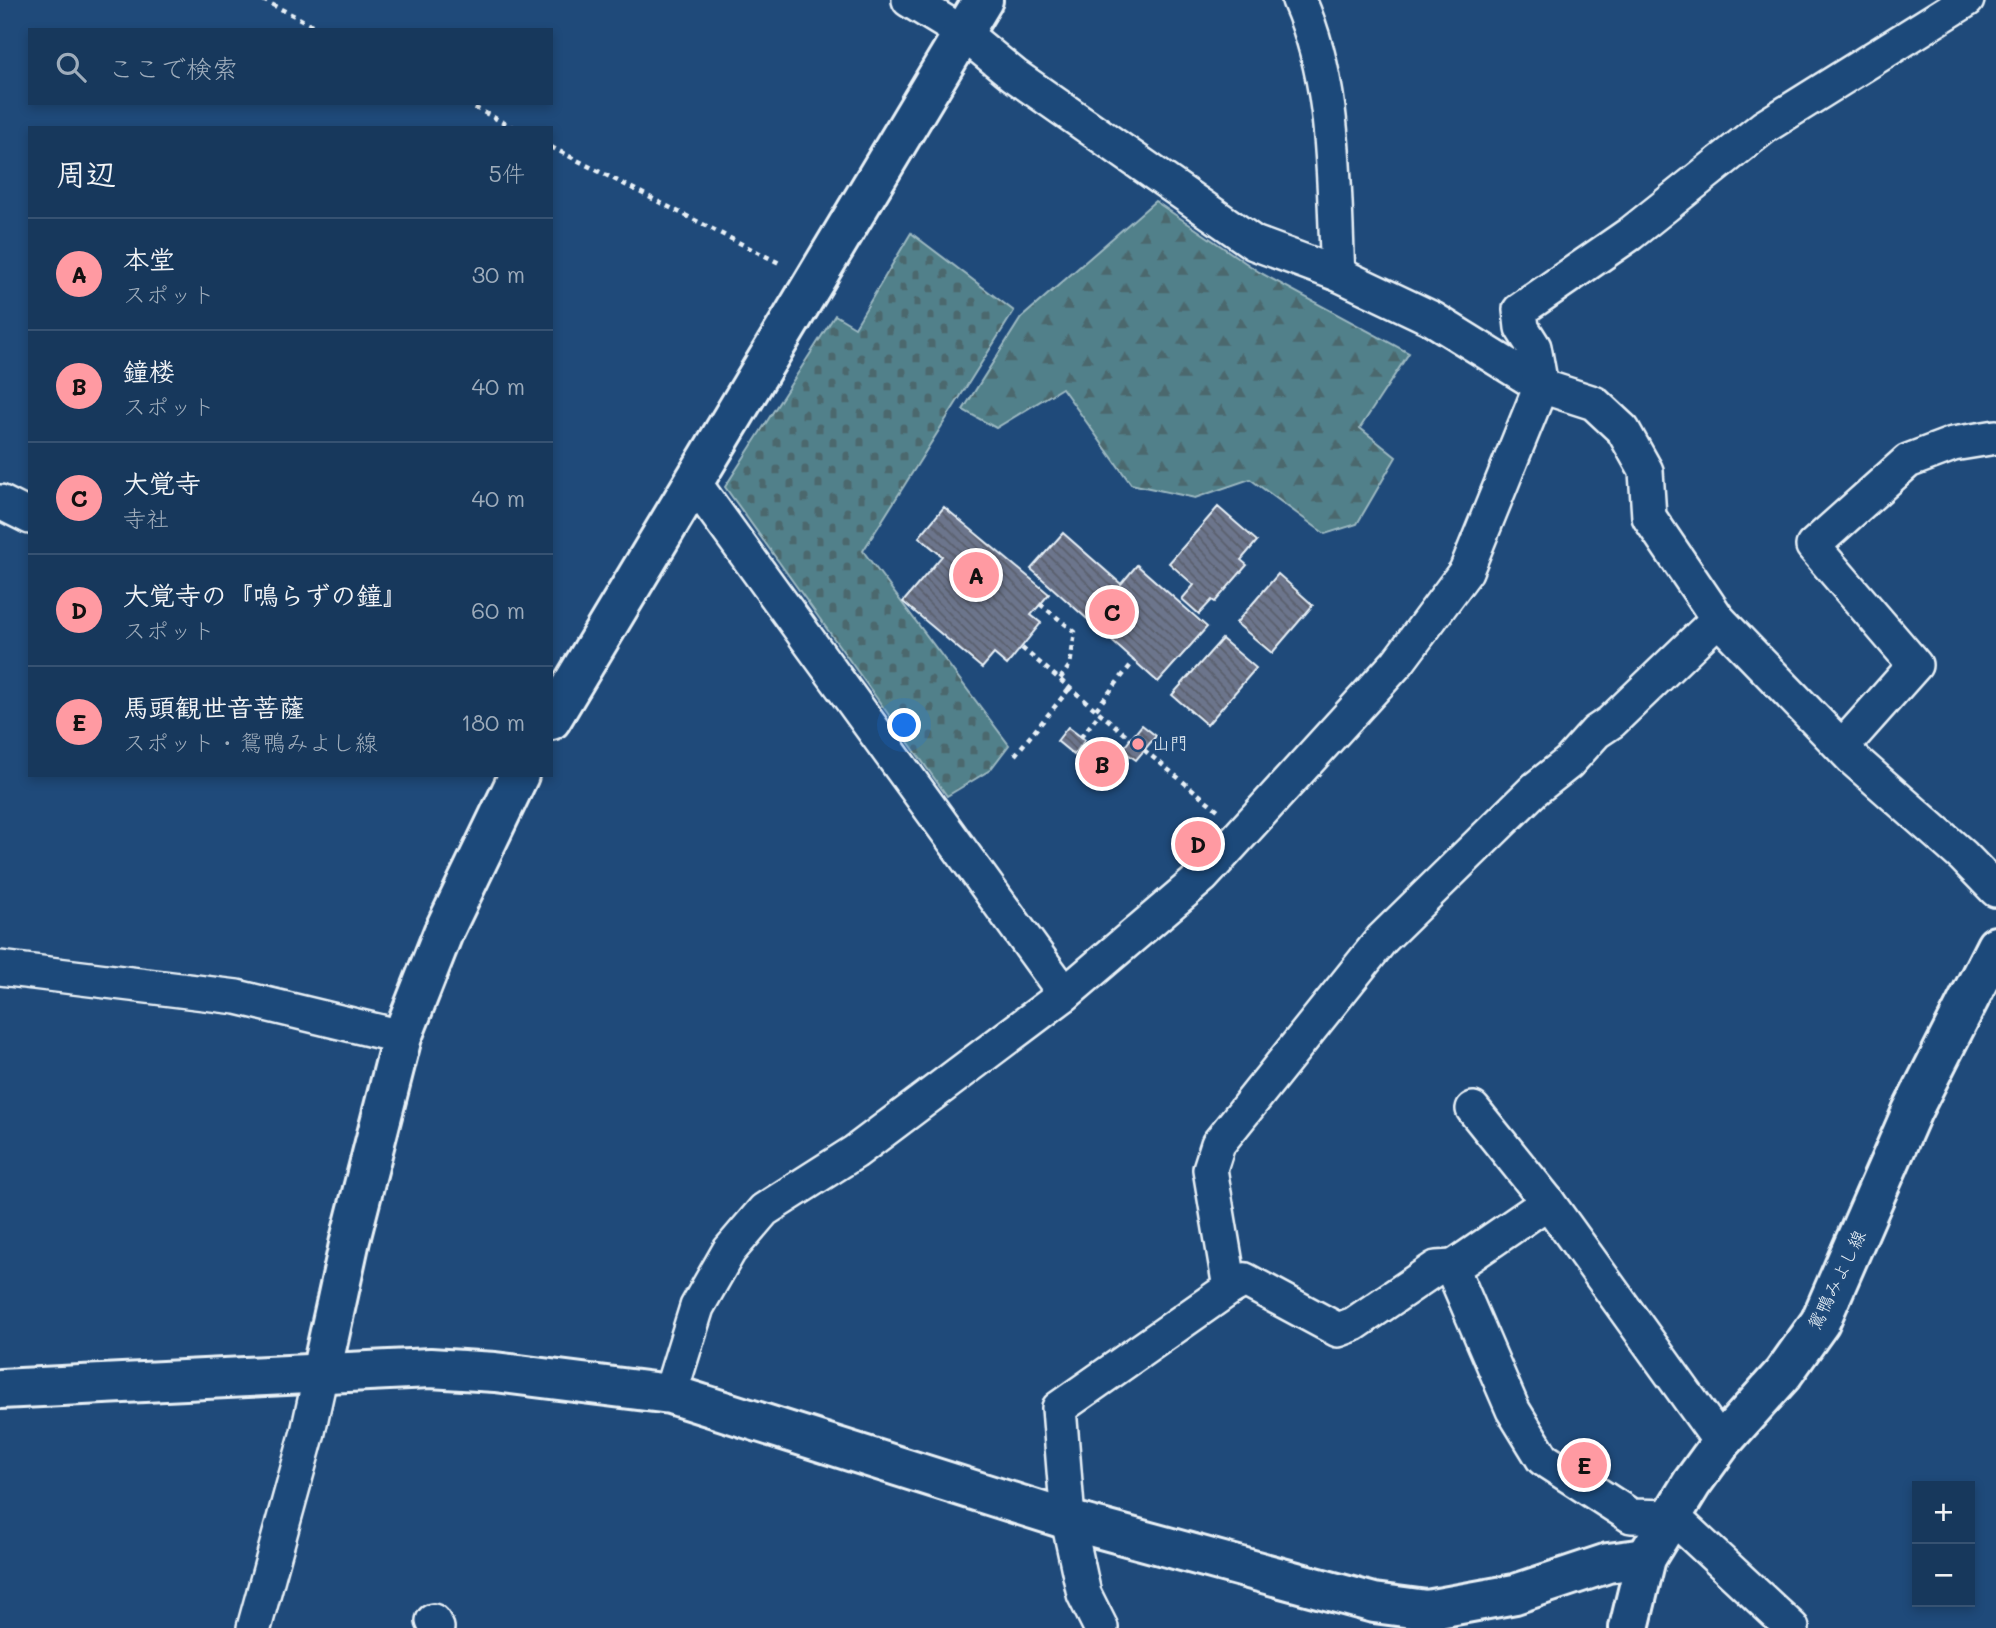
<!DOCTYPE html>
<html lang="ja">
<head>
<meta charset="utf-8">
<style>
  :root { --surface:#17385c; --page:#203f62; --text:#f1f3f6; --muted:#9eacbb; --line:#365272; --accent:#ff9aa2 }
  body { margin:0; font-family:Mali,"Klee One",sans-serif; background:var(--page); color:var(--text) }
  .controls { position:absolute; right:21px; bottom:21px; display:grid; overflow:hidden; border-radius:0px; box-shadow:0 4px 10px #0003 }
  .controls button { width:63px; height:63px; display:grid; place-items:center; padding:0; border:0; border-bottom:2px solid var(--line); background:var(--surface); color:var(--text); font:35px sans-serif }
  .you { position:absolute; left:905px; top:726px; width:24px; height:24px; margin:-18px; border:5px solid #fff; border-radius:50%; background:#1a73e8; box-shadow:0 0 0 10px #1a73e833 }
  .badge { display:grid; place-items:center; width:46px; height:46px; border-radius:50%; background:var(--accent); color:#111; font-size:23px; font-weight:700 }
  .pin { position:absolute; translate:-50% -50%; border:4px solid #fff; box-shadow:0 2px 7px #0006 }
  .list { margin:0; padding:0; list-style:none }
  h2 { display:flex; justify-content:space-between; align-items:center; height:91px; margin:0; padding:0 28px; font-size:30px }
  h2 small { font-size:23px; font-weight:400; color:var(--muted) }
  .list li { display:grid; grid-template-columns:46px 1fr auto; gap:21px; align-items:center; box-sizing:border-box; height:112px; padding:0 28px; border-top:2px solid var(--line) }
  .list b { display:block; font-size:26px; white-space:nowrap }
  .list p { margin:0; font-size:23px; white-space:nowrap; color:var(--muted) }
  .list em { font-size:23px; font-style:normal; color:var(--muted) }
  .icon { flex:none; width:38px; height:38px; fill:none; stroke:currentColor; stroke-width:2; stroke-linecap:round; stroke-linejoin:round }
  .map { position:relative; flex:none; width:1996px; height:1628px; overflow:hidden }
  .search { position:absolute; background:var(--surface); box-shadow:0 4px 10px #0003; left:28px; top:28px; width:525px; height:77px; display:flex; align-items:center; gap:18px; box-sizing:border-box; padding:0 24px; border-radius:0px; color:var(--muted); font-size:26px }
  .panel { position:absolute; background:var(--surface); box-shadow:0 4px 10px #0003; left:28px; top:126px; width:525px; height:651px; border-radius:0px }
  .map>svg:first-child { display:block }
  .forest { fill:url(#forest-firs); stroke:#9cb8c1; stroke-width:2 }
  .cemetery { fill:url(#cemetery-stones); stroke:#9cb8c1; stroke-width:2 }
  .building { fill:url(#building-back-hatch); stroke:#e8f1f8; stroke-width:2 }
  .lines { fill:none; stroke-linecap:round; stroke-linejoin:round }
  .street-casing { stroke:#e8f1f8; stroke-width:38 }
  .secondary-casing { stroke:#e8f1f8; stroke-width:44 }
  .path { stroke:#e8f1f8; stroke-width:4.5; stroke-dasharray:5 5; stroke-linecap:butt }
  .street { stroke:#1f4a7a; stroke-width:33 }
  .secondary { stroke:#1f4a7a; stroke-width:38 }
  .poi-dot { fill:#ff9aa2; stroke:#1f4a7a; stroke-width:2.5 }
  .labels { text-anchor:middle; stroke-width:5; stroke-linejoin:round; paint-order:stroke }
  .poi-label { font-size:18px; fill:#e8f1f8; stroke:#1f4a7a; text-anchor:start }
  .street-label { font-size:18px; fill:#e8f1f8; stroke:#1f4a7a }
</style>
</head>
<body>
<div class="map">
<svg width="1996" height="1628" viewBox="0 0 1996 1628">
  <defs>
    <pattern id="forest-firs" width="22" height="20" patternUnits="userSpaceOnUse" patternTransform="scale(1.75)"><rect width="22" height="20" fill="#51808a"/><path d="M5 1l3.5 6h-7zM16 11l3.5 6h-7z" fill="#4c676d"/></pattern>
    <pattern id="cemetery-stones" width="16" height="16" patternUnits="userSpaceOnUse" patternTransform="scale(1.75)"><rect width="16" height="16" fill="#51808a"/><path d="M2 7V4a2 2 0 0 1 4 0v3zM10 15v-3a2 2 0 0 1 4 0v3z" fill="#4c676d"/></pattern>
    <pattern id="building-back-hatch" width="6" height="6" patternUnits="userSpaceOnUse" patternTransform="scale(1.75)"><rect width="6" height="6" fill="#6c758c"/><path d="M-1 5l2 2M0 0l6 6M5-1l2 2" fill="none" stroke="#595e6b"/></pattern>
  </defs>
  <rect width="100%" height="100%" fill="#1f4a7a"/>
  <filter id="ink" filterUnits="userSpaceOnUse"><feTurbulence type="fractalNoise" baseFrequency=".0143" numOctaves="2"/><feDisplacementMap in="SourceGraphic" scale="14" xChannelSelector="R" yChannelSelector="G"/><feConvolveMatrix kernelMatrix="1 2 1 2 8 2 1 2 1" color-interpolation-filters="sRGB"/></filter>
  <g filter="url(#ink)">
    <path class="forest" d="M1155 201 1259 272 1409 353 1360 428 1396 457 1357 524 1325 534 1250 479 1195 498 1131 484 1062 388 996 428 963 410 1021 318Z"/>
    <path class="cemetery" d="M911 233 1014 311 863 551 1009 745 990 770 947 796 725 487 835 315 855 327Z"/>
    <g class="building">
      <path d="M944 507 1049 594 1031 615 1041 623 1007 665 994 654 982 668 903 602 942 556 919 537Z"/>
      <path d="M1218 507 1257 541 1241 560 1247 565 1215 602 1212 600 1199 614 1182 599 1194 585 1169 563Z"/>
      <path d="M1063 533 1121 584 1137 565 1207 627 1158 682 1031 569Z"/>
      <path d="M1278 574 1313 605 1272 653 1236 623Z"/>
      <path d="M1222 639 1256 668 1207 725 1172 695Z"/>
      <path d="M1142 725 1156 736 1136 760 1122 750Z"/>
      <path d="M1068 727 1085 740 1074 755 1057 741Z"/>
      <path d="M1100 739 1126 760 1103 789 1077 768Z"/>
    </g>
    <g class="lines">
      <g class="street-casing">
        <g id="street">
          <path d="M909 0 963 33 1014 75 1254 243 1338 274 1433 319 1541 386 1594 403 1623 430 1646 471 1649 517 1718 619 1853 759 1963 856 1996 890"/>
          <path d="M1299 0C1337 86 1333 181 1338 274"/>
          <path d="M695 484 1065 994"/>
          <path d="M0 502 30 517"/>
          <path d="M1842 747 1915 665 1813 546 1908 461 1953 444 1996 437"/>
          <path d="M0 968 237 997 402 1037"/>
          <path d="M1473 1109 1548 1202 1721 1443"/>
          <path d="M1548 1202 1452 1268 1513 1410 1543 1459 1631 1516 1673 1517 1792 1628"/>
          <path d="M1230 1288 1245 1280 1338 1330 1354 1324 1436 1268 1453 1267"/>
          <path d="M670 1394 697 1307 729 1251 764 1210 855 1152 1065 994 1203 876 1398 662 1466 571 1541 386 1534 347 1522 328 1520 310 1630 234 1764 127 1967 0"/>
          <path d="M433 1621 437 1628"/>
          <path d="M254 1628 308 1432 321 1373"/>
          <path d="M1101 1628 1084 1594 1068 1520 1059 1408 1230 1288 1210 1169 1218 1144 1382 939 1535 789 1568 763 1596 732 1611 722 1718 619"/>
        </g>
      </g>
      <g class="secondary-casing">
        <g id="secondary">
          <path d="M551 720 983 0"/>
          <path d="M321 1373 350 1240 402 1037 443 933 519 775"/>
          <path d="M0 1389 430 1368 495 1372 670 1394 1068 1520 1374 1603 1427 1610 1515 1594 1608 1563 1646 1558"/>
          <path d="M1629 1628 1646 1558 1692 1483 1721 1443 1783 1374 1820 1322 1912 1111 1996 946"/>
        </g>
      </g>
      <g class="path">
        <path d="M263 0 322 30"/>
        <path d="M466 103 514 128"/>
        <path d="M551 147 781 264"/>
        <path d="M1040 604 1075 632 1070 665 1060 679"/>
        <path d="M1022 648 1131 739"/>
        <path d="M1096 709 1134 661"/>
        <path d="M1081 737 1100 713"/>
        <path d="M1080 747 1088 754"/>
        <path d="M1144 750 1218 810"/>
        <path d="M1015 755 1070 688"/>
      </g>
      <use href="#street" class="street"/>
      <use href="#secondary" class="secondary"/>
    </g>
  </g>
  <circle class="poi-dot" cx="1138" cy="744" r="7"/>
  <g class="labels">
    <g class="poi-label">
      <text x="1152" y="750">山門</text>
    </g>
    <g class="street-label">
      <text transform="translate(1837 1280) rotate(-64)" y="6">鴛鴨みよし線</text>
    </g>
  </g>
</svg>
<div class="controls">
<button>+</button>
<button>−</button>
</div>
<div class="you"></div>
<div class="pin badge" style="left:976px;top:575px">A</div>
<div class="pin badge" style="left:1102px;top:764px">B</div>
<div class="pin badge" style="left:1112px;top:612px">C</div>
<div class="pin badge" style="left:1198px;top:844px">D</div>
<div class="pin badge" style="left:1584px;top:1465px">E</div>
<div class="search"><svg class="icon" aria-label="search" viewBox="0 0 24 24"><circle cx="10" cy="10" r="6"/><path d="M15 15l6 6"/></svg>ここで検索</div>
<section class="panel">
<h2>周辺<small>5件</small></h2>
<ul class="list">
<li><span class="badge">A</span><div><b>本堂</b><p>スポット</p></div><em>30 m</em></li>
<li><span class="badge">B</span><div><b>鐘楼</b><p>スポット</p></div><em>40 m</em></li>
<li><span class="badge">C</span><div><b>大覚寺</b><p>寺社</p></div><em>40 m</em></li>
<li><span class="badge">D</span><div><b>大覚寺の『鳴らずの鐘』</b><p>スポット</p></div><em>60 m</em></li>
<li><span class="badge">E</span><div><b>馬頭観世音菩薩</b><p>スポット · 鴛鴨みよし線</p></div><em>180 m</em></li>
</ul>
</section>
</div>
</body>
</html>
